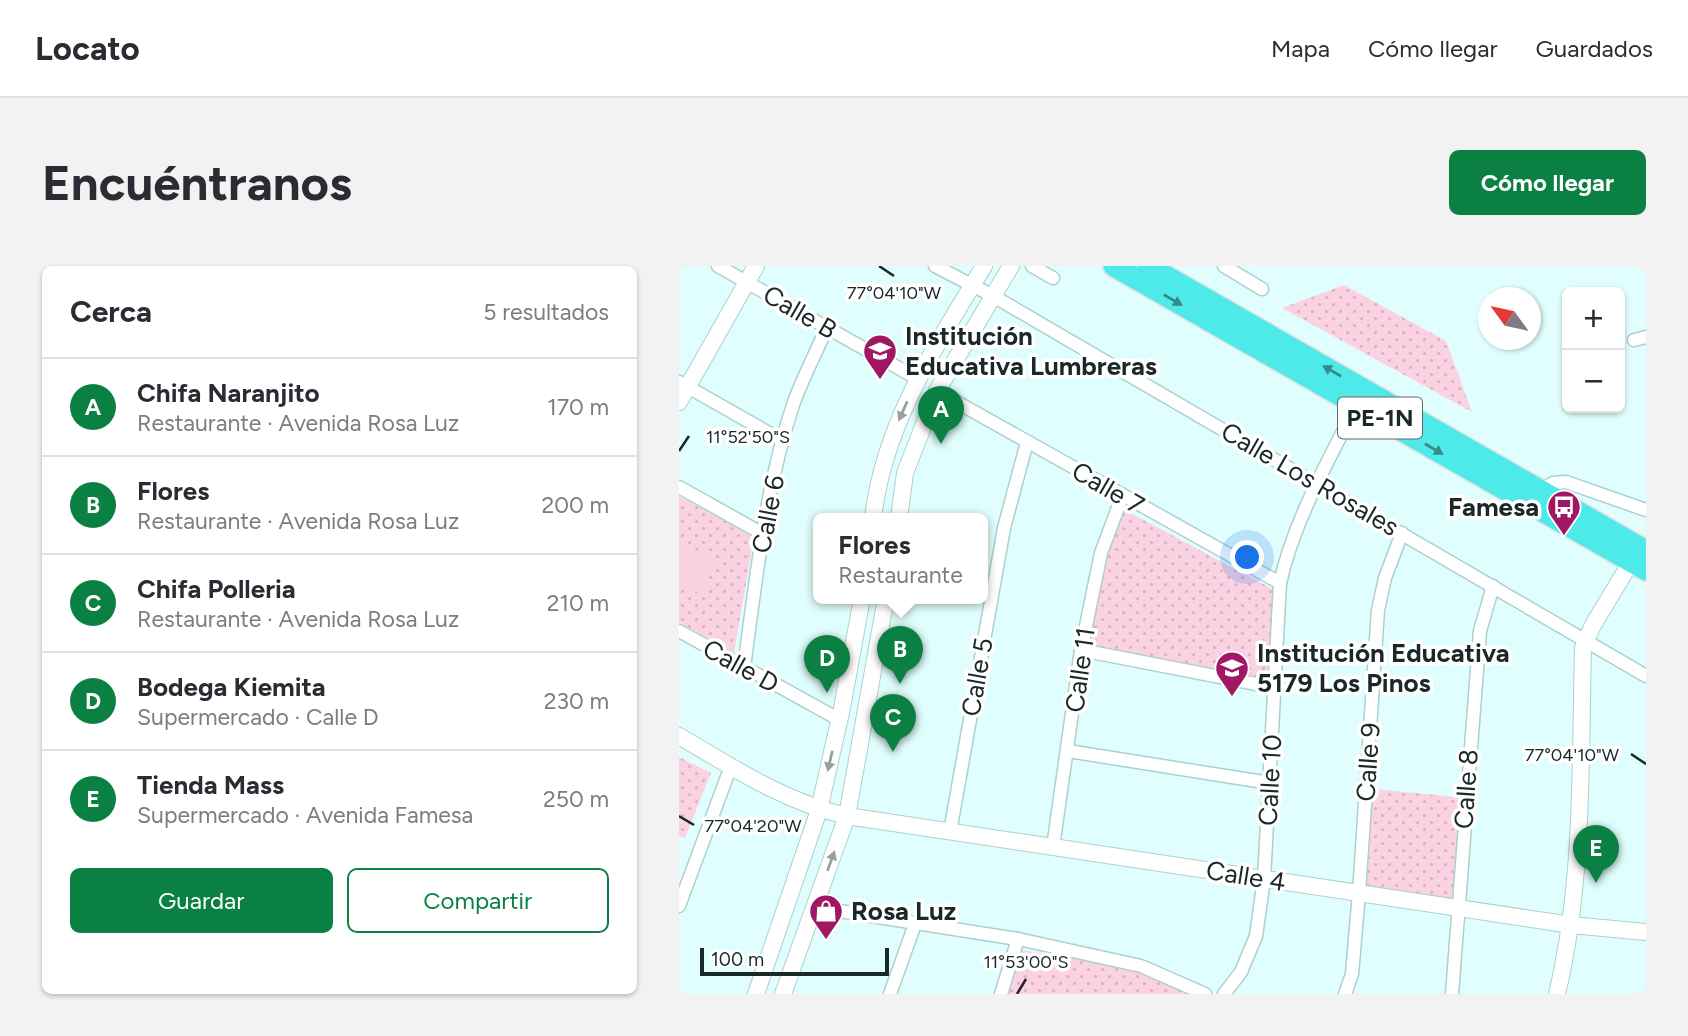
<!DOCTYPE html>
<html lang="es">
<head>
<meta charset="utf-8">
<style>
  :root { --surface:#fff; --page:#f2f2f3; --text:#2b2b33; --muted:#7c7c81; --line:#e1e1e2; --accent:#0b8043 }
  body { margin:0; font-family:Figtree,sans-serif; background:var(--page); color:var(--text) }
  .controls { position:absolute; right:21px; top:21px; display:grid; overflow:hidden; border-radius:10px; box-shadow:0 2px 5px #0004 }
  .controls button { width:63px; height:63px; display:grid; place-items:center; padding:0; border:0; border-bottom:2px solid var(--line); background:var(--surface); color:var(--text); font:35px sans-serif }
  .compass { position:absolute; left:799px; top:21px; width:63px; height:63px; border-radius:50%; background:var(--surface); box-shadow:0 2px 5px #0004; rotate:303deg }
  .scale { position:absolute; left:21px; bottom:18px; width:189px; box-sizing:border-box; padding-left:7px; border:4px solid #1a2928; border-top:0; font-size:19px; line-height:24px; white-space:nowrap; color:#1a2928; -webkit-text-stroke:5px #fff; paint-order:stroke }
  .you { position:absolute; left:569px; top:292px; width:24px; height:24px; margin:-18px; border:5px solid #fff; border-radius:50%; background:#1a73e8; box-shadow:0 0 0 10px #1a73e833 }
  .badge { display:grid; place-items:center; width:46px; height:46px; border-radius:50%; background:var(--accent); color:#fff; font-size:23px; font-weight:700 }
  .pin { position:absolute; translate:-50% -58px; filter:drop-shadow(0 2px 4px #0008) }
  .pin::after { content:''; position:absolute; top:37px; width:24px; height:21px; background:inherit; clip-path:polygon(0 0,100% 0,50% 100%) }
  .popup { position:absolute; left:134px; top:247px; width:175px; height:91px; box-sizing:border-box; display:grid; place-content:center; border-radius:10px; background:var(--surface); filter:drop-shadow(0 2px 5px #0005); font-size:23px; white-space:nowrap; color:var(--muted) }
  .popup b { font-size:26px; color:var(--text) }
  .popup::after { content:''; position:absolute; left:50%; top:100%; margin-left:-14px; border:14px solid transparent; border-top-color:var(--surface) }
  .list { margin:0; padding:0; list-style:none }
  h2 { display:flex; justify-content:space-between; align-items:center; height:91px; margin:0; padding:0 28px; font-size:30px }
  h2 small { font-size:23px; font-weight:400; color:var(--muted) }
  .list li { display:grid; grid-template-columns:46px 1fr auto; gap:21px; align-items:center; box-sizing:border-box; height:98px; padding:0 28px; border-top:2px solid var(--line) }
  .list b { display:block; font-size:26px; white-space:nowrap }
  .list p { margin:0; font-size:23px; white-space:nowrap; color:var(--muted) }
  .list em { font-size:23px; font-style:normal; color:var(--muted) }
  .actions { display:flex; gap:14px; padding:21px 28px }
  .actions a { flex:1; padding:16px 0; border:2px solid var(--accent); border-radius:10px; text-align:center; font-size:24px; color:var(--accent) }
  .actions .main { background:var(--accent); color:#fff }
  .map { position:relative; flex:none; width:967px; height:728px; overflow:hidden; border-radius:10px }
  header { display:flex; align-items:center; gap:42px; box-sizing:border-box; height:98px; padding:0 35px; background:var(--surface); border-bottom:2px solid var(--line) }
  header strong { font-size:33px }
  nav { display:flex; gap:38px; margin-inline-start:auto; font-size:24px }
  .intro { display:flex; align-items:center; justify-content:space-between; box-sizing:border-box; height:168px; padding:0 42px }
  h1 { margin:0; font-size:49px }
  .button { padding:18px 32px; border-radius:10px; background:var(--accent); color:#fff; font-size:24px; font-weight:700 }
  main { display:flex; gap:42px; padding:0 42px }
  aside { flex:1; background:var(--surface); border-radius:10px; box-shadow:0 2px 5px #0004 }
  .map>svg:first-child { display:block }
  .park { fill:url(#park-dots) }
  .pitch { fill:#fbd2e1 }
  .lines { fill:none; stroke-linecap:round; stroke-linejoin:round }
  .minor-casing { stroke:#acd0cf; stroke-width:15 }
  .tertiary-casing { stroke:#acd0cf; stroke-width:18 }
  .trunk-casing { stroke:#dfe1e1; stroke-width:24 }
  .minor { stroke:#fff; stroke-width:12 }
  .tertiary { stroke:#fff; stroke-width:16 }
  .trunk { stroke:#4eeaea; stroke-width:21 }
  .oneway { fill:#348a89 }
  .oneway2 { fill:#989f9e }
  .ticks { fill:none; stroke:#1a2928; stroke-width:2.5 }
  .labels { text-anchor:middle; stroke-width:7; stroke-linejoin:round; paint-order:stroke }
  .shield { fill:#fff; stroke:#5f6968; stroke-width:2 }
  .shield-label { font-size:24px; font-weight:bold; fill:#1a2928 }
  .street-label { font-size:26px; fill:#1a2928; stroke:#fff }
  .poi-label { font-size:26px; font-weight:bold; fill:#1a2928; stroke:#fff; text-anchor:start }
  .ticks-label { font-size:18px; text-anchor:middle; fill:#1a2928; stroke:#fff; stroke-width:7; stroke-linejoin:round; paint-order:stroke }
</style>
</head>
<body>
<header>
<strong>Locato</strong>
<nav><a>Mapa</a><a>Cómo llegar</a><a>Guardados</a></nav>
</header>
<div class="intro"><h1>Encuéntranos</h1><a class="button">Cómo llegar</a></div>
<main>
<aside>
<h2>Cerca<small>5 resultados</small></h2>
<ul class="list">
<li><span class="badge">A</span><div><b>Chifa Naranjito</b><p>Restaurante · Avenida Rosa Luz</p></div><em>170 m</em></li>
<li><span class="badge">B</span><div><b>Flores</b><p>Restaurante · Avenida Rosa Luz</p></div><em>200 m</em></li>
<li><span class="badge">C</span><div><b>Chifa Polleria</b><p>Restaurante · Avenida Rosa Luz</p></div><em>210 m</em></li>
<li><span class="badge">D</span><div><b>Bodega Kiemita</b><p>Supermercado · Calle D</p></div><em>230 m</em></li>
<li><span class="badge">E</span><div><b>Tienda Mass</b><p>Supermercado · Avenida Famesa</p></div><em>250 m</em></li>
</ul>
<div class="actions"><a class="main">Guardar</a><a>Compartir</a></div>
</aside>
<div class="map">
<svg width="967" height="728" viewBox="0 0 967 728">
  <defs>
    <pattern id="park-dots" width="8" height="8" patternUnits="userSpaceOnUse" patternTransform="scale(1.75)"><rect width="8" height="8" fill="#fbd2e1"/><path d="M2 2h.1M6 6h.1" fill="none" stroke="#d7b4c1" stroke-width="1.8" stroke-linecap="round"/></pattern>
  </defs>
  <rect width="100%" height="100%" fill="#e0fefd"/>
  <g class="park">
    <path d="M665 19 767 75 793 146 603 42Z"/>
    <path d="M0 230 75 271 55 387 0 356Z"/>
    <path d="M444 243 597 325 588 416 408 382 427 290Z"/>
    <path d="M0 491 32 507 6 572 0 570Z"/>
    <path d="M687 522 786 532 780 642 680 627Z"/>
    <path d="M342 684 467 705 514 728H329Z"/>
  </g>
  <path class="pitch" d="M0 277 38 293 22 328 0 319Z"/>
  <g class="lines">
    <g class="minor-casing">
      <g id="minor">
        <path d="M39 0 239 113"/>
        <path d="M256 0 314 30 967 410"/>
        <path d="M353 0 374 12"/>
        <path d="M545 0 583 23"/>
        <path d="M955 74 967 71"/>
        <path d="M0 116 104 175"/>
        <path d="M258 125 601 317"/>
        <path d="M0 221 84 268"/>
        <path d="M861 224 874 217 887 216 967 244"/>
        <path d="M0 365 161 454"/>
        <path d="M402 384 597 422"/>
        <path d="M65 401C77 314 86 223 114 139 123 113 137 87 148 61"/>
        <path d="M389 485 591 517"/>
        <path d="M271 566 325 262 348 176"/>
        <path d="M374 581 402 384 422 287 443 231"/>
        <path d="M0 640 52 500"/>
        <path d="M135 641 339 673 462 700 526 728"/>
        <path d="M211 728 236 658"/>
        <path d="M322 728 339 673"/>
        <path d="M545 728 562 706 577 670 585 613 601 317C615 254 649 196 678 138"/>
        <path d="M666 728 673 708 680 627 699 344 706 312 723 267"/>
        <path d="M773 728 801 365 814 320"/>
      </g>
    </g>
    <g class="tertiary-casing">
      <g id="tertiary">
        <path d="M0 136 77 0"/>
        <path d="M194 252C205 157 257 80 305 0"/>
        <path d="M220 252 226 207 258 125 332 0"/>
        <path d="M0 470C53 501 107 537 168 550L892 659 967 666"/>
        <path d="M77 728 140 544 163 442 183 332"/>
        <path d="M104 728 168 550 207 332"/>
        <path d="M878 728C905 615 901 497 904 382L914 359 952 296"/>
      </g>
    </g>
    <g class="trunk-casing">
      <g id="trunk">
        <path d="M435 0 967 304"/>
        <path d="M469 0 967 285"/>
      </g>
    </g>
    <use href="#minor" class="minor"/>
    <use href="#tertiary" class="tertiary"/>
    <use href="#trunk" class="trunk"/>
  </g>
  <defs><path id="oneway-solid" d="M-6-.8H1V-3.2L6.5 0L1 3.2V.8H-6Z" transform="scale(1.75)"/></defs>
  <g class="oneway">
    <use href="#oneway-solid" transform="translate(494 34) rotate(30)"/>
    <use href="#oneway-solid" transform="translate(653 105) rotate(-150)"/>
    <use href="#oneway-solid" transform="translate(755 183) rotate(30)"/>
  </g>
  <g class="oneway2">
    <use href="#oneway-solid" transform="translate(224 145) rotate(114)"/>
    <use href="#oneway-solid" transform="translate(151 495) rotate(103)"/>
    <use href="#oneway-solid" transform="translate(152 595) rotate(-70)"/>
  </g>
  <path class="ticks" d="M200 0 215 10M0 185 10 170M952 488 967 498M0 550 15 559M338 728 347 713"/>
  <defs>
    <g id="school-pin" transform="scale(1.75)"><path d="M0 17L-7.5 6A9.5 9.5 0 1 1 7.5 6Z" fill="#a01763" stroke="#fff"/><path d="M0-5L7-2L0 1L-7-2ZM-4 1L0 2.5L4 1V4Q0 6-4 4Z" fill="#fff"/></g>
    <g id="bus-pin" transform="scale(1.75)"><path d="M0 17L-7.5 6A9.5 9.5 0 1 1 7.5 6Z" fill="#a01763" stroke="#fff"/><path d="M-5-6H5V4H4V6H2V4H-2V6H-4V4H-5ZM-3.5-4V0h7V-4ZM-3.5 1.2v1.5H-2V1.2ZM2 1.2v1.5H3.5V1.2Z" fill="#fff"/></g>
    <g id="shop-pin" transform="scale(1.75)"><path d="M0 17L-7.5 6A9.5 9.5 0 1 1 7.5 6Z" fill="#a01763" stroke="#fff"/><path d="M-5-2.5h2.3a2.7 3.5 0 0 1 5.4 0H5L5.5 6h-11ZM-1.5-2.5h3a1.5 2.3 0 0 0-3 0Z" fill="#fff"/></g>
  </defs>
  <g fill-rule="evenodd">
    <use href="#school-pin" x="201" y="85"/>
    <use href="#bus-pin" x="885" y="241"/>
    <use href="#school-pin" x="553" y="402"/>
    <use href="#shop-pin" x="147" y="645"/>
  </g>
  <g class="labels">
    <rect class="shield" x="659" y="131.5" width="84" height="41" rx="5"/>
    <g class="shield-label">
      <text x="701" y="160">PE-1N</text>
    </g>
    <g class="street-label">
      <text transform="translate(121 46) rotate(30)" y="9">Calle B</text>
      <text transform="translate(631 213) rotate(30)" y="9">Calle Los Rosales</text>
      <text transform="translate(429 222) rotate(30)" y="9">Calle 7</text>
      <text transform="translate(89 248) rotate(-79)" y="9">Calle 6</text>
      <text transform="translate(62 400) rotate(29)" y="9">Calle D</text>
      <text transform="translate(401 404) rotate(-82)" y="9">Calle 11</text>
      <text transform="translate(298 411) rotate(-80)" y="9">Calle 5</text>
      <text transform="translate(689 496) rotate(-86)" y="9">Calle 9</text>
      <text transform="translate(591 514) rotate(-87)" y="9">Calle 10</text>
      <text transform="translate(787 523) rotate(-86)" y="9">Calle 8</text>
      <text transform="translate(567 610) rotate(9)" y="9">Calle 4</text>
    </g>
    <g class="poi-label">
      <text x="226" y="79">Institución<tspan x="226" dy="30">Educativa Lumbreras</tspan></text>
      <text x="860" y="250" text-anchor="end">Famesa</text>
      <text x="578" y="396">Institución Educativa<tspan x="578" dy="30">5179 Los Pinos</tspan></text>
      <text x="172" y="654">Rosa Luz</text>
    </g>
  </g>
  <g class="ticks-label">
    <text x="215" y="33">77°04'10"W</text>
    <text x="69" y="177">11°52'50"S</text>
    <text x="893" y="495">77°04'10"W</text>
    <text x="74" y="566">77°04'20"W</text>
    <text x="347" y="702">11°53'00"S</text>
  </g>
</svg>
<div class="controls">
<button>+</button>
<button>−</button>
</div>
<svg class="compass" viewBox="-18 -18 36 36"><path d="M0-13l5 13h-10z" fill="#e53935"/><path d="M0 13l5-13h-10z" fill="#7c7c81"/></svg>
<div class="scale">100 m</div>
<div class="you"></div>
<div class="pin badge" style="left:262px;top:178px">A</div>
<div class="pin badge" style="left:221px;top:418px">B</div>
<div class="popup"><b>Flores</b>Restaurante</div>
<div class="pin badge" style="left:214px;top:486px">C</div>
<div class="pin badge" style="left:148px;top:427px">D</div>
<div class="pin badge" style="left:917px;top:617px">E</div>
</div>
</main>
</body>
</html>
